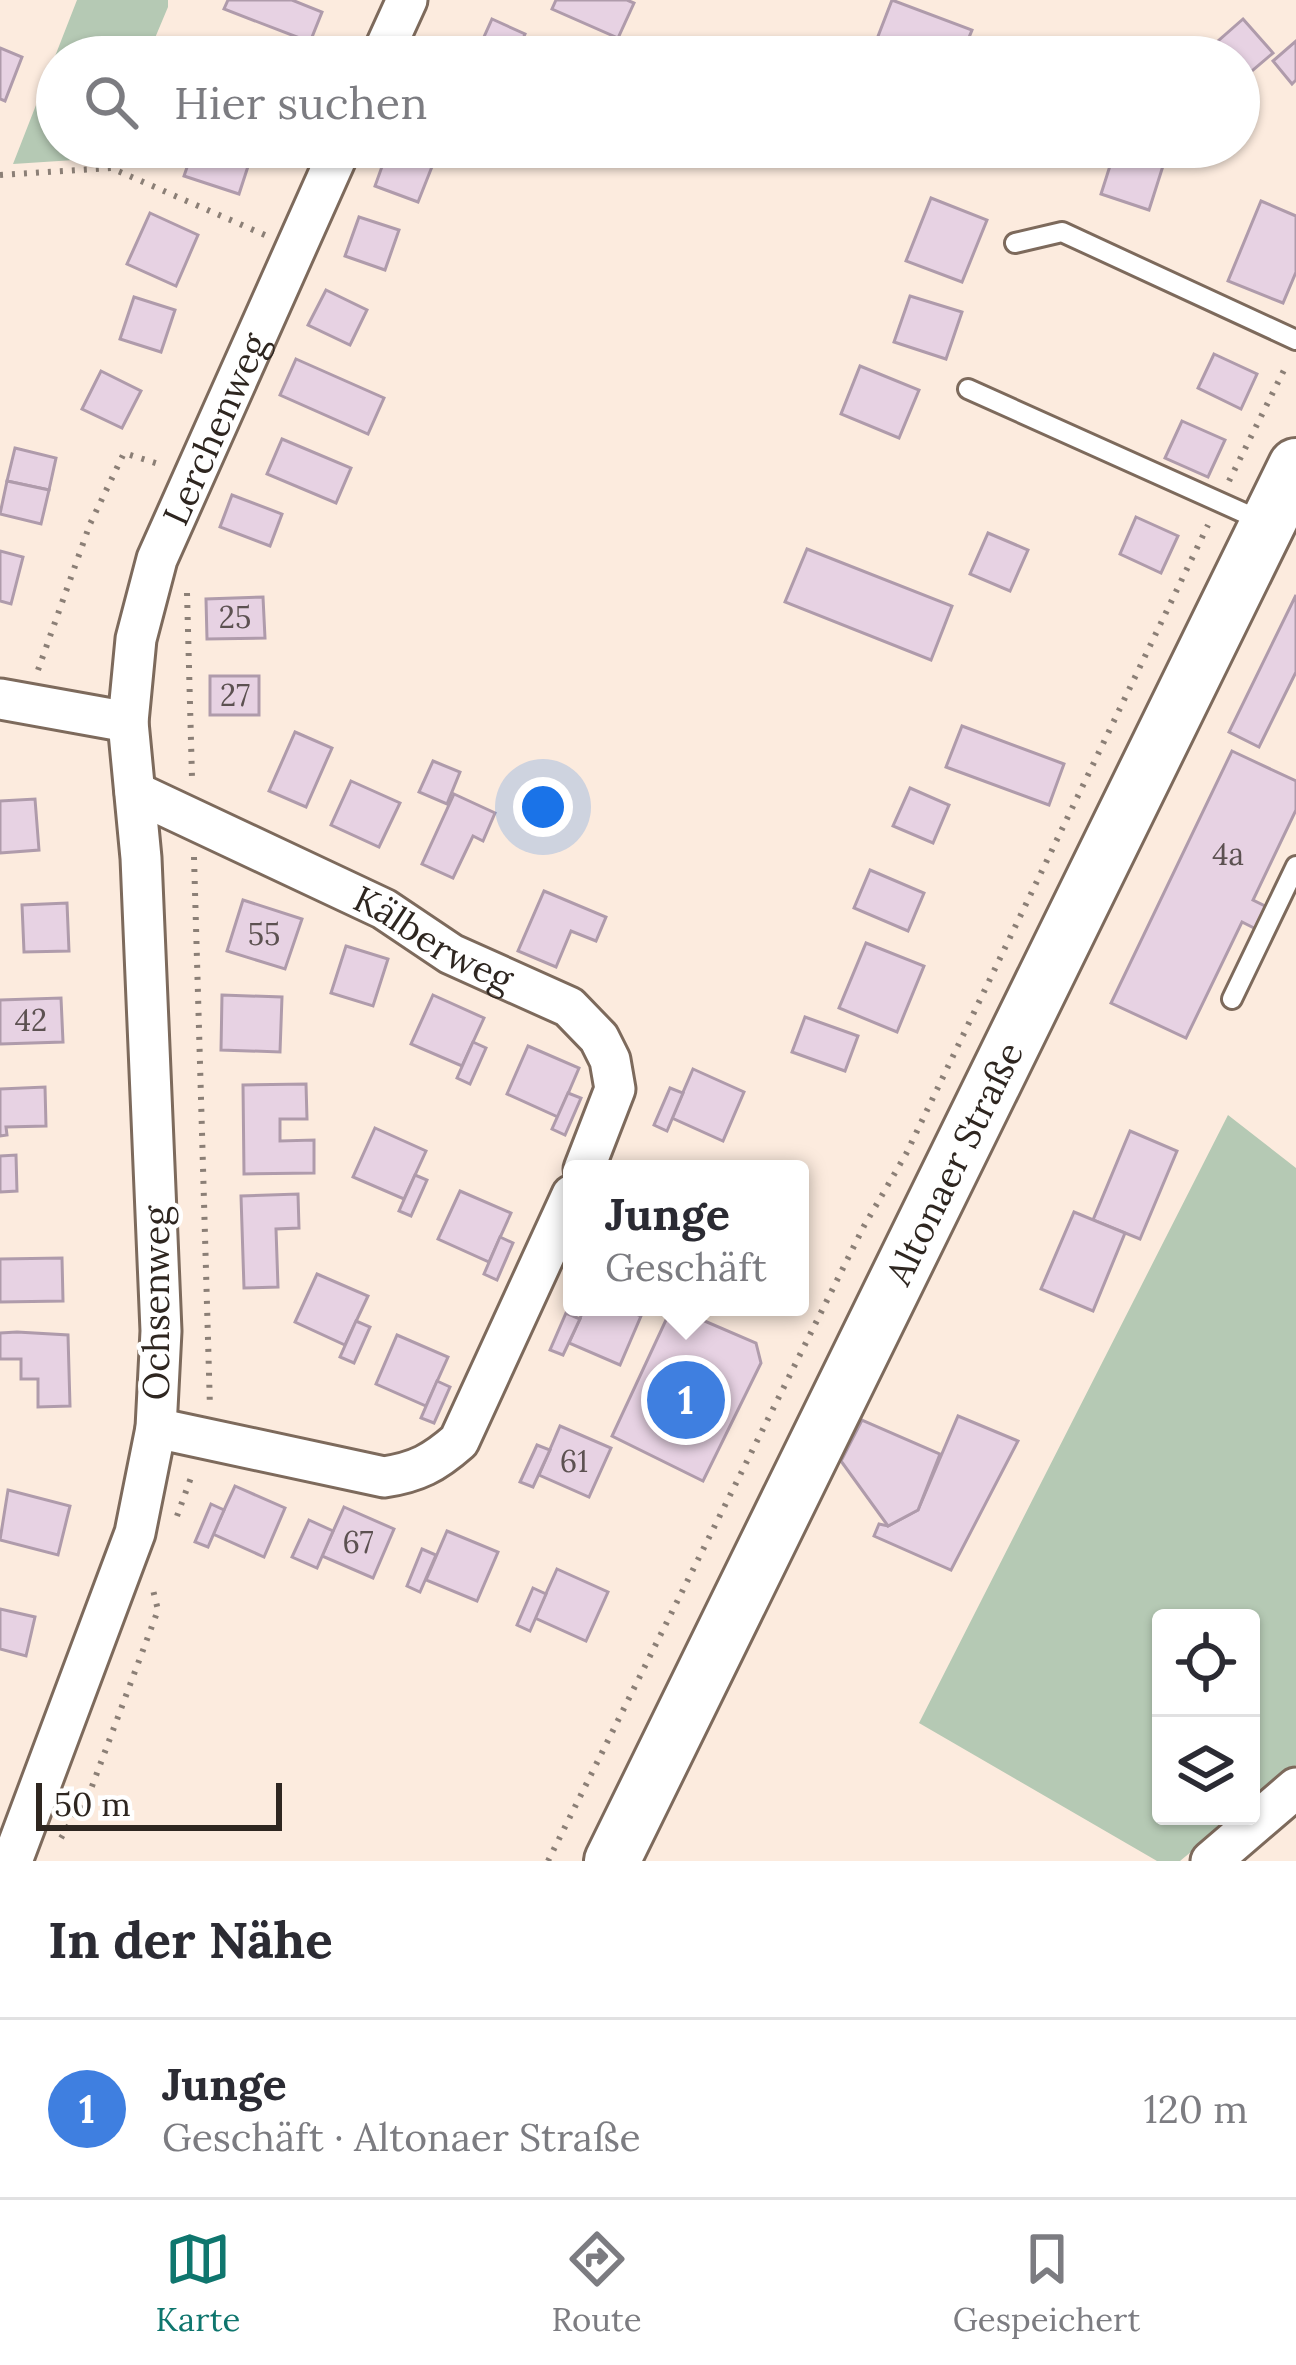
<!DOCTYPE html>
<html lang="de">
<head>
<meta charset="utf-8">
<style>
  :root { --surface:#fff; --page:#f7f7f7; --text:#2b2b33; --muted:#7c7c81; --line:#e1e1e2; --accent:#0f766e }
  body { margin:0; font-family:Lora,serif; background:var(--page); color:var(--text) }
  .controls { position:absolute; right:36px; bottom:36px; display:grid; overflow:hidden; border-radius:12px; box-shadow:0 3px 9px #0004 }
  .controls button { width:108px; height:108px; display:grid; place-items:center; padding:0; border:0; border-bottom:3px solid var(--line); background:var(--surface); color:var(--text); font:60px sans-serif }
  .scale { position:absolute; left:36px; bottom:30px; width:246px; box-sizing:border-box; padding-left:12px; border:6px solid #2e2620; border-top:0; font-size:33px; line-height:42px; white-space:nowrap; color:#2e2620; -webkit-text-stroke:9px #fff; paint-order:stroke }
  .you { position:absolute; left:543px; top:807px; width:42px; height:42px; margin:-30px; border:9px solid #fff; border-radius:50%; background:#1a73e8; box-shadow:0 0 0 18px #1a73e833 }
  .badge { display:grid; place-items:center; width:78px; height:78px; border-radius:50%; background:var(--accent); color:#fff; font-size:39px; font-weight:700 }
  .pin { position:absolute; translate:-50% -50%; border:6px solid #fff; box-shadow:0 3px 12px #0006 }
  .popup { position:absolute; left:563px; top:1160px; width:246px; height:156px; box-sizing:border-box; display:grid; place-content:center; border-radius:12px; background:var(--surface); filter:drop-shadow(0 3px 9px #0005); font-size:39px; white-space:nowrap; color:var(--muted) }
  .popup b { font-size:45px; color:var(--text) }
  .popup::after { content:''; position:absolute; left:50%; top:100%; margin-left:-24px; border:24px solid transparent; border-top-color:var(--surface) }
  .list { margin:0; padding:0; list-style:none }
  h2 { display:flex; justify-content:space-between; align-items:center; height:156px; margin:0; padding:0 48px; font-size:51px }
  h2 small { font-size:39px; font-weight:400; color:var(--muted) }
  .list li { display:grid; grid-template-columns:78px 1fr auto; gap:36px; align-items:center; box-sizing:border-box; height:180px; padding:0 48px; border-top:3px solid var(--line) }
  .list b { display:block; font-size:45px; white-space:nowrap }
  .list p { margin:0; font-size:39px; white-space:nowrap; color:var(--muted) }
  .list em { font-size:39px; font-style:normal; color:var(--muted) }
  .icon { flex:none; width:66px; height:66px; fill:none; stroke:currentColor; stroke-width:2; stroke-linecap:round; stroke-linejoin:round }
  .map { position:relative; flex:none; width:1296px; height:1861px; overflow:hidden }
  .search { position:absolute; background:var(--surface); box-shadow:0 3px 9px #0004; left:36px; right:36px; top:36px; height:132px; display:flex; align-items:center; gap:30px; box-sizing:border-box; padding:0 42px; border-radius:66px; color:var(--muted); font-size:45px }
  .sheet { height:336px; background:var(--surface) }
  nav { display:flex; justify-content:space-around; align-items:center; box-sizing:border-box; height:168px; border-top:3px solid var(--line); background:var(--surface); font-size:33px; color:var(--muted) }
  nav a { display:grid; justify-items:center; gap:6px }
  nav .on { color:var(--accent) }
  .map>svg:first-child { display:block }
  .green { fill:#b5c9b4 }
  .building { fill:#e7d2e3; stroke:#af9bab; stroke-width:3 }
  .lines { fill:none; stroke-linecap:round; stroke-linejoin:round }
  .service-casing { stroke:#7d6a5c; stroke-width:24 }
  .minor-casing { stroke:#7d6a5c; stroke-width:45 }
  .secondary-casing { stroke:#7d6a5c; stroke-width:60 }
  .path { stroke:#8b7f76; stroke-width:6; stroke-dasharray:3 9; stroke-linecap:butt }
  .service { stroke:#fff; stroke-width:18 }
  .minor { stroke:#fff; stroke-width:39 }
  .secondary { stroke:#fff; stroke-width:54 }
  .labels { text-anchor:middle; stroke-width:9; stroke-linejoin:round; paint-order:stroke }
  .number-label { font-size:30px; fill:#5c5151 }
  .street-label { font-size:36px; fill:#2e2620; stroke:#fff }
</style>
</head>
<body>
<div class="map">
<svg width="1296" height="1861" viewBox="0 0 1296 1861">
  <rect width="100%" height="100%" fill="#fcebde"/>
  <g class="green">
    <path d="M77 0H168V7L147 57H57V147H109L105 158 13 164Z"/>
    <path d="M1228 1115 1296 1168V1765L1251 1802V1618H1161V1816H1234L1180 1861H1157L919 1723Z"/>
  </g>
  <g class="building">
    <path d="M228 0H292L322 12 310 42 224 9Z"/>
    <path d="M556 0H627L634 3 618 38 552 9Z"/>
    <path d="M892 0 972 30 961 57H870Z"/>
    <path d="M492 19 525 34 515 57H475Z"/>
    <path d="M1243 19 1273 53 1239 82V57H1216L1209 49Z"/>
    <path d="M1296 41V80L1292 84 1273 61Z"/>
    <path d="M0 48 22 57 5 101 0 99Z"/>
    <path d="M194 147 253 151 239 194 184 176Z"/>
    <path d="M389 147 435 159 418 202 375 186Z"/>
    <path d="M1116 147H1169L1149 210 1101 194Z"/>
    <path d="M931 198 987 220 962 282 906 261Z"/>
    <path d="M1261 201 1296 216V272L1283 303 1228 281Z"/>
    <path d="M150 213 198 235 176 286 127 264Z"/>
    <path d="M359 217 399 230 385 270 345 256Z"/>
    <path d="M326 290 367 310 350 345 308 325Z"/>
    <path d="M910 296 962 312 946 359 894 342Z"/>
    <path d="M134 297 175 310 161 352 120 339Z"/>
    <path d="M1214 354 1257 374 1241 409 1198 388Z"/>
    <path d="M296 359 384 398 368 434 280 395Z"/>
    <path d="M860 366 919 390 899 438 841 414Z"/>
    <path d="M101 371 141 391 122 428 82 409Z"/>
    <path d="M1182 421 1225 440 1208 477 1165 458Z"/>
    <path d="M282 439 351 468 336 503 267 474Z"/>
    <path d="M15 448 56 458 49 490 7 481Z"/>
    <path d="M7 481 49 490 41 524 0 514Z"/>
    <path d="M232 495 282 514 270 546 220 527Z"/>
    <path d="M1136 517 1178 536 1161 573 1120 554Z"/>
    <path d="M988 533 1028 550 1010 591 970 574Z"/>
    <path d="M807 549 952 606 931 660 785 602Z"/>
    <path d="M0 551 23 557 11 604 0 601Z"/>
    <path d="M1296 595V672L1259 747 1229 732Z"/>
    <path d="M263 597 265 638 207 639 206 599Z"/>
    <rect x="210" y="676" width="49" height="39"/>
    <path d="M962 726 1064 764 1049 805 946 767Z"/>
    <path d="M295 732 332 748 306 807 269 791Z"/>
    <path d="M1232 751 1296 781V810L1253 900 1269 908 1258 930 1242 922 1186 1038 1111 1003Z"/>
    <path d="M433 761 460 772 447 804 419 792Z"/>
    <path d="M351 781 400 803 379 847 331 825Z"/>
    <path d="M910 788 949 805 933 843 893 826Z"/>
    <path d="M454 794 495 813 483 841 473 836 453 878 422 864Z"/>
    <path d="M35 799 39 850 0 853V801Z"/>
    <path d="M870 870 924 893 908 931 854 908Z"/>
    <path d="M544 891 606 917 596 941 571 931 556 967 518 951Z"/>
    <path d="M243 900 302 919 285 969 227 951Z"/>
    <path d="M67 903 69 951 24 952 22 905Z"/>
    <path d="M866 943 924 966 897 1032 839 1008Z"/>
    <path d="M346 946 388 959 373 1006 331 993Z"/>
    <path d="M222 995 282 997 280 1052 221 1050Z"/>
    <path d="M433 995 484 1018 462 1066 411 1044Z"/>
    <path d="M61 998 63 1042 0 1044V1000Z"/>
    <path d="M805 1017 858 1036 845 1071 792 1052Z"/>
    <path d="M473 1042 486 1048 470 1084 457 1078Z"/>
    <path d="M528 1046 579 1068 558 1117 507 1094Z"/>
    <path d="M693 1069 744 1092 723 1141 672 1118Z"/>
    <path d="M306 1084 307 1119H280V1141L314 1140V1173L244 1174 243 1085Z"/>
    <path d="M45 1087 46 1126 6 1127 7 1135 0 1136V1089Z"/>
    <path d="M670 1088 683 1093 667 1131 654 1125Z"/>
    <path d="M568 1093 581 1098 565 1135 552 1129Z"/>
    <path d="M375 1128 426 1151 404 1199 353 1177Z"/>
    <path d="M1130 1131 1177 1151 1140 1239 1093 1220Z"/>
    <path d="M16 1155 17 1191 0 1192V1156Z"/>
    <path d="M415 1175 427 1180 411 1216 399 1211Z"/>
    <path d="M460 1191 511 1213 489 1262 438 1239Z"/>
    <path d="M298 1194 299 1228 276 1229 278 1287 244 1288 241 1196Z"/>
    <path d="M1074 1212 1125 1233 1093 1311 1041 1289Z"/>
    <path d="M500 1237 513 1243 497 1280 484 1274Z"/>
    <path d="M62 1258 63 1301 0 1302V1259Z"/>
    <path d="M317 1274 368 1296 345 1345 295 1322Z"/>
    <path d="M585 1307H620L641 1316 620 1365 569 1343Z"/>
    <path d="M672 1307 756 1343 761 1363 703 1481 612 1436Z"/>
    <path d="M566 1313 580 1319 563 1355 550 1350Z"/>
    <path d="M356 1321 370 1327 354 1363 340 1357Z"/>
    <path d="M17 1332 68 1335 70 1406 38 1407V1379H21V1359H0V1333Z"/>
    <path d="M397 1335 448 1357 426 1406 376 1384Z"/>
    <path d="M437 1381 450 1387 434 1423 421 1418Z"/>
    <path d="M958 1416 1018 1441 951 1570 874 1536 879 1524 888 1526 918 1510Z"/>
    <path d="M862 1420 940 1454 918 1510 888 1526 841 1461Z"/>
    <path d="M560 1426 611 1448 589 1497 539 1475Z"/>
    <path d="M537 1445 550 1450 533 1487 520 1482Z"/>
    <path d="M235 1486 285 1508 264 1557 213 1534Z"/>
    <path d="M8 1490 70 1506 58 1555 0 1540Z"/>
    <path d="M211 1504 224 1510 208 1547 195 1542Z"/>
    <path d="M344 1507 394 1529 373 1578 322 1556Z"/>
    <path d="M309 1520 333 1531 317 1568 292 1557Z"/>
    <path d="M447 1531 498 1552 477 1601 426 1580Z"/>
    <path d="M422 1549 436 1555 420 1592 407 1586Z"/>
    <path d="M557 1569 608 1592 586 1641 535 1618Z"/>
    <path d="M533 1588 546 1594 530 1631 517 1625Z"/>
    <path d="M0 1609 35 1617 26 1656 0 1649Z"/>
  </g>
  <g class="lines">
    <g class="service-casing">
      <g id="service">
        <path d="M1015 243 1062 232 1296 340"/>
        <path d="M968 389 1262 521"/>
        <path d="M1232 999 1296 866"/>
      </g>
    </g>
    <g class="minor-casing">
      <g id="minor">
        <path d="M381 57 407 0"/>
        <path d="M0 699 128 722"/>
        <path id="s1" d="M135 792 384 909 451 954 569 1007 599 1038 610 1060 615 1089 584 1169"/>
        <path d="M156 1428 384 1477C417 1472 434 1463 459 1441L572 1195"/>
        <path id="s2" d="M12 1861 135 1533 156 1428 161 1331 141 858 128 722 136 639 157 559 341 147"/>
        <path d="M1211 1861 1296 1788"/>
      </g>
    </g>
    <g class="secondary-casing">
      <g id="secondary">
        <path id="s3" d="M612 1861 1296 466"/>
      </g>
    </g>
    <g class="path">
      <path d="M0 175 111 168 265 235"/>
      <path d="M1229 481 1287 364"/>
      <path d="M187 593 192 778"/>
      <path d="M38 670 90 524 124 453 162 465"/>
      <path d="M194 857 210 1408"/>
      <path d="M177 1516 193 1472"/>
      <path d="M61 1838 91 1789 158 1610 153 1590"/>
      <path d="M548 1861 864 1226 906 1154 1208 525"/>
    </g>
    <use href="#service" class="service"/>
    <use href="#minor" class="minor"/>
    <use href="#secondary" class="secondary"/>
  </g>
  <g class="labels">
    <g class="number-label">
      <text x="235" y="628">25</text>
      <text x="235" y="706">27</text>
      <text x="1228" y="865">4a</text>
      <text x="264" y="945">55</text>
      <text x="31" y="1031">42</text>
      <text x="574" y="1472">61</text>
      <text x="358" y="1553">67</text>
    </g>
    <g class="street-label">
      <text dy="13" stroke="none"><textPath href="#s2" startOffset="1473">Lerchenweg</textPath></text>
      <text dy="13" stroke="none"><textPath href="#s1" startOffset="333">Kälberweg</textPath></text>
      <text dy="13" stroke="none"><textPath href="#s3" startOffset="777">Altonaer Straße</textPath></text>
      <text transform="translate(156 1303) rotate(-90)" y="13">Ochsenweg</text>
    </g>
  </g>
</svg>
<div class="controls">
<button><svg class="icon" aria-label="locate" viewBox="0 0 24 24"><circle cx="12" cy="12" r="6"/><path d="M12 2v4M12 18v4M2 12h4M18 12h4"/></svg></button>
<button><svg class="icon" aria-label="layers" viewBox="0 0 24 24"><path d="M12 4l9 5-9 5-9-5zM3 14l9 5 9-5"/></svg></button>
</div>
<div class="scale">50 m</div>
<div class="you"></div>
<div class="pin badge" style="left:686px;top:1400px;background:#3f7fe0">1</div>
<div class="popup"><b>Junge</b>Geschäft</div>
<div class="search"><svg class="icon" aria-label="search" viewBox="0 0 24 24"><circle cx="10" cy="10" r="6"/><path d="M15 15l6 6"/></svg>Hier suchen</div>
</div>
<section class="sheet">
<h2>In der Nähe<small></small></h2>
<ul class="list">
<li><span class="badge" style="background:#3f7fe0">1</span><div><b>Junge</b><p>Geschäft · Altonaer Straße</p></div><em>120 m</em></li>
</ul>
</section>
<nav>
<a class="on"><svg class="icon" aria-label="map" viewBox="0 0 24 24"><path d="M3 6l6-2 6 2 6-2v14l-6 2-6-2-6 2zM9 4v14M15 6v14"/></svg>Karte</a>
<a><svg class="icon" aria-label="directions" viewBox="0 0 24 24"><path d="M12 3l9 9-9 9-9-9zM9 14v-3h6M13 9l2 2-2 2"/></svg>Route</a>
<a><svg class="icon" aria-label="saved" viewBox="0 0 24 24"><path d="M7 4h10v16l-5-4-5 4z"/></svg>Gespeichert</a>
</nav>
</body>
</html>
